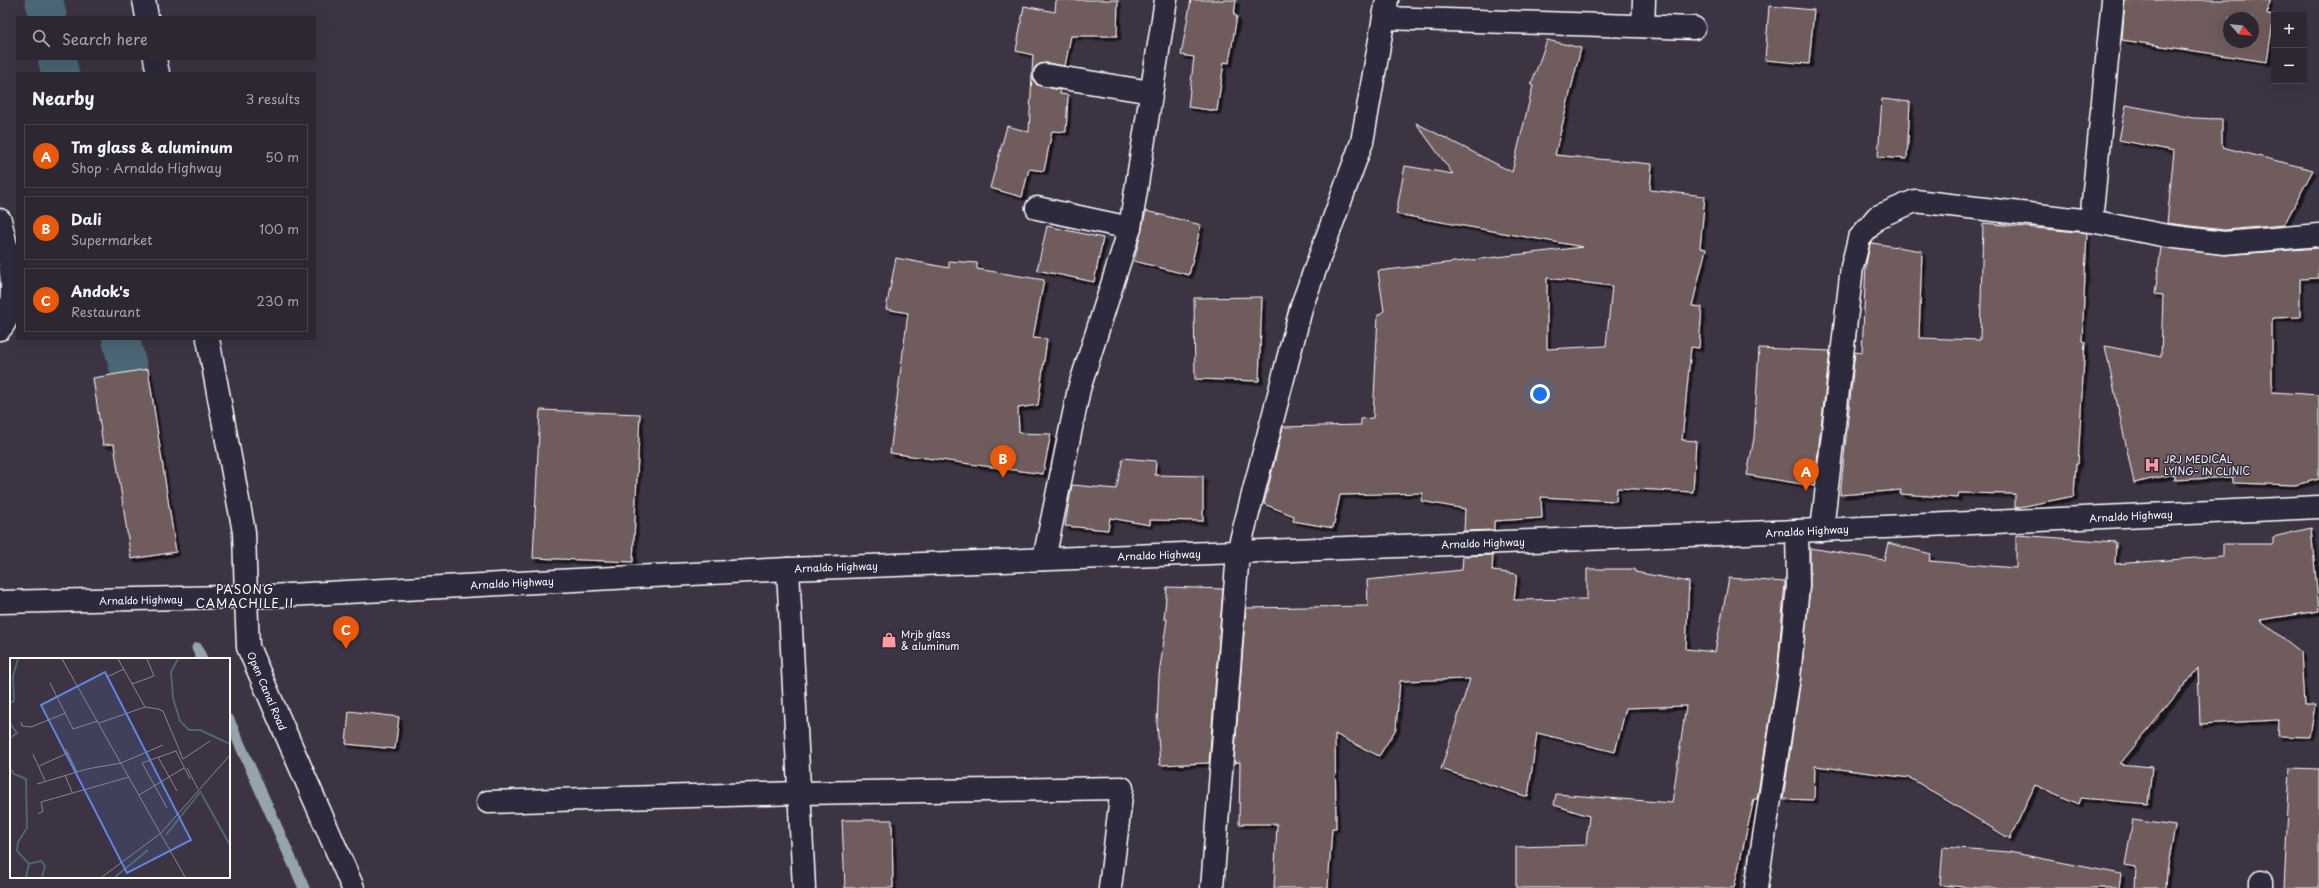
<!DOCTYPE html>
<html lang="en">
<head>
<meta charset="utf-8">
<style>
  :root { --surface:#2d2732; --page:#352f3a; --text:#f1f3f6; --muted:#a7a5ac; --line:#48444d; --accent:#ea580c }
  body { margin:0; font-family:"Playpen Sans",sans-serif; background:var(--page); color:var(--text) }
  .controls { position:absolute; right:12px; top:12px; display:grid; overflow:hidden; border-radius:0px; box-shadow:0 4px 16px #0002 }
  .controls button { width:36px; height:36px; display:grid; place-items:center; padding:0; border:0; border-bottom:1px solid var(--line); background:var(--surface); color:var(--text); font:20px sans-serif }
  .compass { position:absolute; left:2223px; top:12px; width:36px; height:36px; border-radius:50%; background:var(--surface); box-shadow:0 4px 16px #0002; rotate:117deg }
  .you { position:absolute; left:1540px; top:394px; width:14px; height:14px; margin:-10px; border:3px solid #fff; border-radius:50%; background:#1a73e8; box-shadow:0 0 0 6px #1a73e833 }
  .badge { display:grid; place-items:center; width:26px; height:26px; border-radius:50%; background:var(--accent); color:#fff; font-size:13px; font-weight:700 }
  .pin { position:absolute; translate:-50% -33px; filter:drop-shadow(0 1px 2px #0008) }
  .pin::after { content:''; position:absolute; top:21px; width:14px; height:12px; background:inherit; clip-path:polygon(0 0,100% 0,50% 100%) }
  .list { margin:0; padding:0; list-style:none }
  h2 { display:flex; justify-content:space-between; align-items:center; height:52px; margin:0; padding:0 16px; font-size:17px }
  h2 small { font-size:13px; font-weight:400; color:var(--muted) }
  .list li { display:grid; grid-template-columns:26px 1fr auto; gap:12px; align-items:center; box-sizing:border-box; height:64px; margin:0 8px 8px; padding:0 8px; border:1px solid var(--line); border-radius:0px }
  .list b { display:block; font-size:15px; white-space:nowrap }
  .list p { margin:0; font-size:13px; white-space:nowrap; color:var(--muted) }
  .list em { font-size:13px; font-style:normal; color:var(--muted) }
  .icon { flex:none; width:22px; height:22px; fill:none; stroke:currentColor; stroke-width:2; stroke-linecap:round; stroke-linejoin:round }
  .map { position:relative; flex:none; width:2319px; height:888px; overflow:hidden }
  .search { position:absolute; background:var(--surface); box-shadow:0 4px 16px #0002; left:16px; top:16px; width:300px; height:44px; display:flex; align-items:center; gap:10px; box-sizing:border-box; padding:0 14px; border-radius:0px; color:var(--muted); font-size:15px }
  .panel { position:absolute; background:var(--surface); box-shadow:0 4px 16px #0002; left:16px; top:72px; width:300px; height:268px; border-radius:0px }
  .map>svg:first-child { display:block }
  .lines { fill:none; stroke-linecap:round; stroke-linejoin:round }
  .stream { stroke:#94a3ac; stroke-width:11 }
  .canal { stroke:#4c6674; stroke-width:38 }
  .building { fill:#6f5b5c; stroke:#fff; fill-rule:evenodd; filter:url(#shadow) }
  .minor-casing { stroke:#fff; stroke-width:25 }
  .major-casing { stroke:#fff; stroke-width:25 }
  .minor { stroke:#2f2a3d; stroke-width:22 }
  .major { stroke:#2f2a3d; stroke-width:22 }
  .labels { text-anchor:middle; stroke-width:3; stroke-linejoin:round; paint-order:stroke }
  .poi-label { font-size:10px; fill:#fff; stroke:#2f2a3d; text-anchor:start }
  .street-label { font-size:10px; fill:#fff; stroke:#2f2a3d }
  .quarter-label { font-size:12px; letter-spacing:1px; fill:#fff; stroke:#2f2a3d }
  .inset-river { fill:none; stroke:#4c6674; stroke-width:2 }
  .inset-road { fill:none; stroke:#8a858e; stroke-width:1 }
  .view { fill:#6183e4; fill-opacity:0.15; stroke:#6183e4; stroke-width:2 }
  .inset-edge { fill:none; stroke:#fff; stroke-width:2 }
</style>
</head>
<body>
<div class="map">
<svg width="2319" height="888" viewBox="0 0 2319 888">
  <defs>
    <filter id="shadow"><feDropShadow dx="3.5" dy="3.5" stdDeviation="0" flood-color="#0009"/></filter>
  </defs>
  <rect width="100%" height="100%" fill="#3c3443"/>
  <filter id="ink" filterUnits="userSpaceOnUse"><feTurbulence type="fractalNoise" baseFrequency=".025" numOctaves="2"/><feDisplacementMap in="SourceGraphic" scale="8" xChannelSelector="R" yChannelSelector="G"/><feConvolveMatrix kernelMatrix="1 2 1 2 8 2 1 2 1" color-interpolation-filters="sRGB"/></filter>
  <g filter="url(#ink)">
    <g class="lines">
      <g class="stream">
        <path d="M197 648 202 659"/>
        <path d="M229 720 304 888"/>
      </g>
      <g class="canal">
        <path d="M44 0 48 17"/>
        <path d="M57 59 60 73"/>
        <path d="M121 339 128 367"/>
      </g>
    </g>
    <g class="building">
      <path d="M1056 0H1118L1117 36H1071L1065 66 1047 63 1040 64 1035 67 1033 79 1037 85 1060 90V94L1068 95 1066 132 1052 131 1044 171 1029 169 1022 197 990 188 1007 126 1029 132 1033 55 1016 51 1024 6 1055 12Z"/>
      <path d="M1191 0H1236L1234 15 1237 16 1229 63 1224 62 1217 111 1188 107 1194 57 1181 55Z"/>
      <path d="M2125 0H2269L2267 14 2274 15 2267 62 2122 40ZM2229 18H2253V42H2229Z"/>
      <path d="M1769 6 1814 10 1809 64 1765 60Z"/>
      <path d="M1547 40 1581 48 1555 155 1652 164 1650 190 1705 196 1700 248 1706 249 1692 306 1702 307 1699 348 1691 347 1682 440 1696 441 1693 492 1617 488 1616 501 1541 497 1542 518 1494 521V530L1464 531 1465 509 1421 501 1423 493 1340 495 1333 528 1293 521 1294 516 1264 504 1283 427 1361 425V419L1373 418 1378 315 1384 311 1378 271 1583 247 1396 214 1405 166 1453 174 1416 123 1512 172 1533 86 1531 85ZM1547 278 1612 286 1606 346 1547 349Z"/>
      <path d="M1882 99 1910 102 1907 159 1878 157Z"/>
      <path d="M2126 105 2193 118 2222 119V147L2313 170 2284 225 2224 230 2167 223 2174 151 2119 140Z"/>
      <path d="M1146 211 1201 225 1189 275 1134 261Z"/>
      <path d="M1983 223 2087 233 2082 341 2085 342 2078 464H2076L2074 496 2015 508V494L1959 493 1958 498 1900 494 1901 490 1840 495 1855 352 1862 353 1866 264 1870 245 1872 243 1922 251 1919 338 1980 340Z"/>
      <path d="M1047 226 1103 238 1094 282 1037 270Z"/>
      <path d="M2161 247 2225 255 2319 248V278L2300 279V317L2272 318V392L2319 395V479L2295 485 2233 483V477L2174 480V474L2134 483 2105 346 2161 357 2163 295 2155 294Z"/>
      <path d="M896 258 949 268V261L977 263V269L1044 280 1033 338 1047 339 1038 405 1018 408 1019 433 1051 434 1043 474 890 453 908 313 886 309Z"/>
      <path d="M1262 297 1259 381 1195 379 1194 298Z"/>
      <path d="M1759 348 1830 351 1814 486 1747 475 1754 438Z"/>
      <path d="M148 369 176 552 131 559 114 444 103 445 93 378Z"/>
      <path d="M540 410 640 414 633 562 533 558Z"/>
      <path d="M1123 458 1156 461 1155 475 1203 476V521L1150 520V525L1110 518 1108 530 1065 526 1072 485 1116 489Z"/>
      <path d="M2311 528 2319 611 2260 620 2301 652 2304 705H2315L2310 737 2278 736 2279 720 2200 724 2198 668 2120 764 2152 767 2148 804 2081 798 2079 804 2035 785 2010 839 1910 778 1815 766 1814 800 1783 799 1801 678 1810 587V548L1884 560 1888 543 1931 554 1929 561 2016 568V535L2116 542 2115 564 2223 556V544H2273V537Z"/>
      <path d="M1493 555 1492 571 1517 574 1514 600 1587 599V569H1635V572L1689 582 1686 649 1715 652 1729 578 1785 582 1777 675 1757 799H1754L1734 888H1516V847L1586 845 1589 816 1554 805 1556 794 1672 803 1686 706 1626 708 1615 752 1537 733 1528 797 1441 769 1470 679 1400 681 1396 729 1379 756 1335 734 1336 828H1332L1328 888H1274L1277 824H1239L1240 762 1234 763 1246 608 1368 606 1367 580 1462 570 1463 556Z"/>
      <path d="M1167 587 1223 589 1209 763 1160 765 1157 723 1159 675 1167 619H1164Z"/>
      <path d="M349 711 399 717 395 749 346 744Z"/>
      <path d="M2290 768 2319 769V888H2284Z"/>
      <path d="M842 820H892L893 888H845Z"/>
      <path d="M2133 820 2175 826 2167 871 2166 888H2135L2136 867 2125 865Z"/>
      <path d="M1943 847 2009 852 2121 874 2119 888H1977L1940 885Z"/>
    </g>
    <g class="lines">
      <g class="minor-casing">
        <g id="minor">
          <path d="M144 0 147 17"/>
          <path d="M1384 18 1694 28"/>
          <path d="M1643 26 1644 0"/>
          <path d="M155 59 158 73"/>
          <path d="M1045 75 1151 92"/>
          <path d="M1037 208 1130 228"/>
          <path d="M0 220C7 250 23 303 0 329"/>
          <path d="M2091 221 2113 0"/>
          <path d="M208 339 244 532 246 597"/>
          <path d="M1822 530 1852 267 1859 239 1877 217 1915 201 2091 221 2167 236 2224 243 2319 235"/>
          <path d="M1044 559 1079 389 1130 228 1166 0"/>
          <path d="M788 569 804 888"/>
          <path d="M488 802 799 793 1122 788 1110 888"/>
          <path d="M1212 888 1238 552 1302 305 1362 142 1387 0"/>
          <path d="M1756 888 1789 677 1798 586 1797 531"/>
          <path d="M2261 888V882"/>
        </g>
      </g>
      <g class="major-casing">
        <g id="major">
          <path d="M246 597 248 647 353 888"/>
          <path d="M0 602 269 596 788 569 1797 531 2319 507"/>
        </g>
      </g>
      <use href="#minor" class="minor"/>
      <use href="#major" class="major"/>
    </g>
  </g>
  <defs>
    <g id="hospital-bare" transform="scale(1.2)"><path d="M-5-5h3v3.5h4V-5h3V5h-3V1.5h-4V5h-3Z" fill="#ff9aa2" stroke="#2f2a3d" stroke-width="2.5" paint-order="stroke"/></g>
    <g id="shop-bare" transform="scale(1.2)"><path d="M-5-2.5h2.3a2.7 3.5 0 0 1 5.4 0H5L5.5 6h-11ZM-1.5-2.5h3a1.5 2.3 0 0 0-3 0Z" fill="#ff9aa2" stroke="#2f2a3d" stroke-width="2.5" paint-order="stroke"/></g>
  </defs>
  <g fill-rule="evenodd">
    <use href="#hospital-bare" x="2152" y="465"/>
    <use href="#shop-bare" x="889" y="640"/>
  </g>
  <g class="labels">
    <g class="poi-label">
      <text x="2164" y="463">JRJ MEDICAL<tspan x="2164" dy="12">LYING- IN CLINIC</tspan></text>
      <text x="901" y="638">Mrjb glass<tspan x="901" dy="12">&amp; aluminum</tspan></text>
    </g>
    <g class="street-label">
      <text transform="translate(2131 516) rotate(-3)" y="4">Arnaldo Highway</text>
      <text transform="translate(1807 531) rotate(-3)" y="4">Arnaldo Highway</text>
      <text transform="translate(1483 543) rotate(-2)" y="4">Arnaldo Highway</text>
      <text transform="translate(1159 555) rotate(-2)" y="4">Arnaldo Highway</text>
      <text transform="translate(836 567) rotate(-2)" y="4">Arnaldo Highway</text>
      <text transform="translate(512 583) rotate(-3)" y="4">Arnaldo Highway</text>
      <text transform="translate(141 600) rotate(-1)" y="4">Arnaldo Highway</text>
      <text transform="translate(267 691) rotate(67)" y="4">Open Canal Road</text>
    </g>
    <g class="quarter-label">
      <text x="245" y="594">PASONG<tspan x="245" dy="14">CAMACHILE II</tspan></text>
    </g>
  </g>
  <g transform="translate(10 658)">
    <rect width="220" height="220" fill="#3c3443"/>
    <path class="inset-river" d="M168 1 161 14 163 40 170 63 179 72H190L220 86M0 45 4 43 3 18 8 1M0 65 7 75 0 80M0 110 4 116 16 121 17 170 8 184 7 193 19 206 31 203 35 208 32 219M191 135 220 187M156 177 191 133M16 219 19 206M105 219 138 192"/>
    <path class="inset-road" d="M52 1 175 219M108 1 135 49M97 19 114 11M40 25 63 71 88 63M122 26 144 18 137 1M11 64 12 68 21 69 56 55M89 65 135 49 148 51 153 53 173 101 200 83M56 91 67 114M23 96 35 123M148 99 167 133M29 108 58 95M177 110 188 131M55 117 62 134M27 126 77 111 111 105 153 87M129 137 174 110M157 150 132 105 166 93 180 121M28 156 33 153 31 144 119 119M151 175 220 97M92 219 151 175"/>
    <path class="view" d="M95 14 181 182 117 215 31 47Z"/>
    <rect width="220" height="220" class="inset-edge"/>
  </g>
</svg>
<div class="controls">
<button>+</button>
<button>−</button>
</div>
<svg class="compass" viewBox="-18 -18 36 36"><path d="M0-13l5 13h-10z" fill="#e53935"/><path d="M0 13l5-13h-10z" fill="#a7a5ac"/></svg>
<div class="you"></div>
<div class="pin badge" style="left:1806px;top:491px">A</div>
<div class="pin badge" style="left:1003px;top:478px">B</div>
<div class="pin badge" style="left:346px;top:649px">C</div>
<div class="search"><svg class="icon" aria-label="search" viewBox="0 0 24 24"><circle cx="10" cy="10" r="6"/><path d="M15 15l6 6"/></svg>Search here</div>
<section class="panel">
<h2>Nearby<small>3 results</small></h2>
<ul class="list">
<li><span class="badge">A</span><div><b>Tm glass &amp; aluminum</b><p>Shop · Arnaldo Highway</p></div><em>50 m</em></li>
<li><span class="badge">B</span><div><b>Dali</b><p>Supermarket</p></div><em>100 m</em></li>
<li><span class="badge">C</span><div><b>Andok's</b><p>Restaurant</p></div><em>230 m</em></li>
</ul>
</section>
</div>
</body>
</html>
